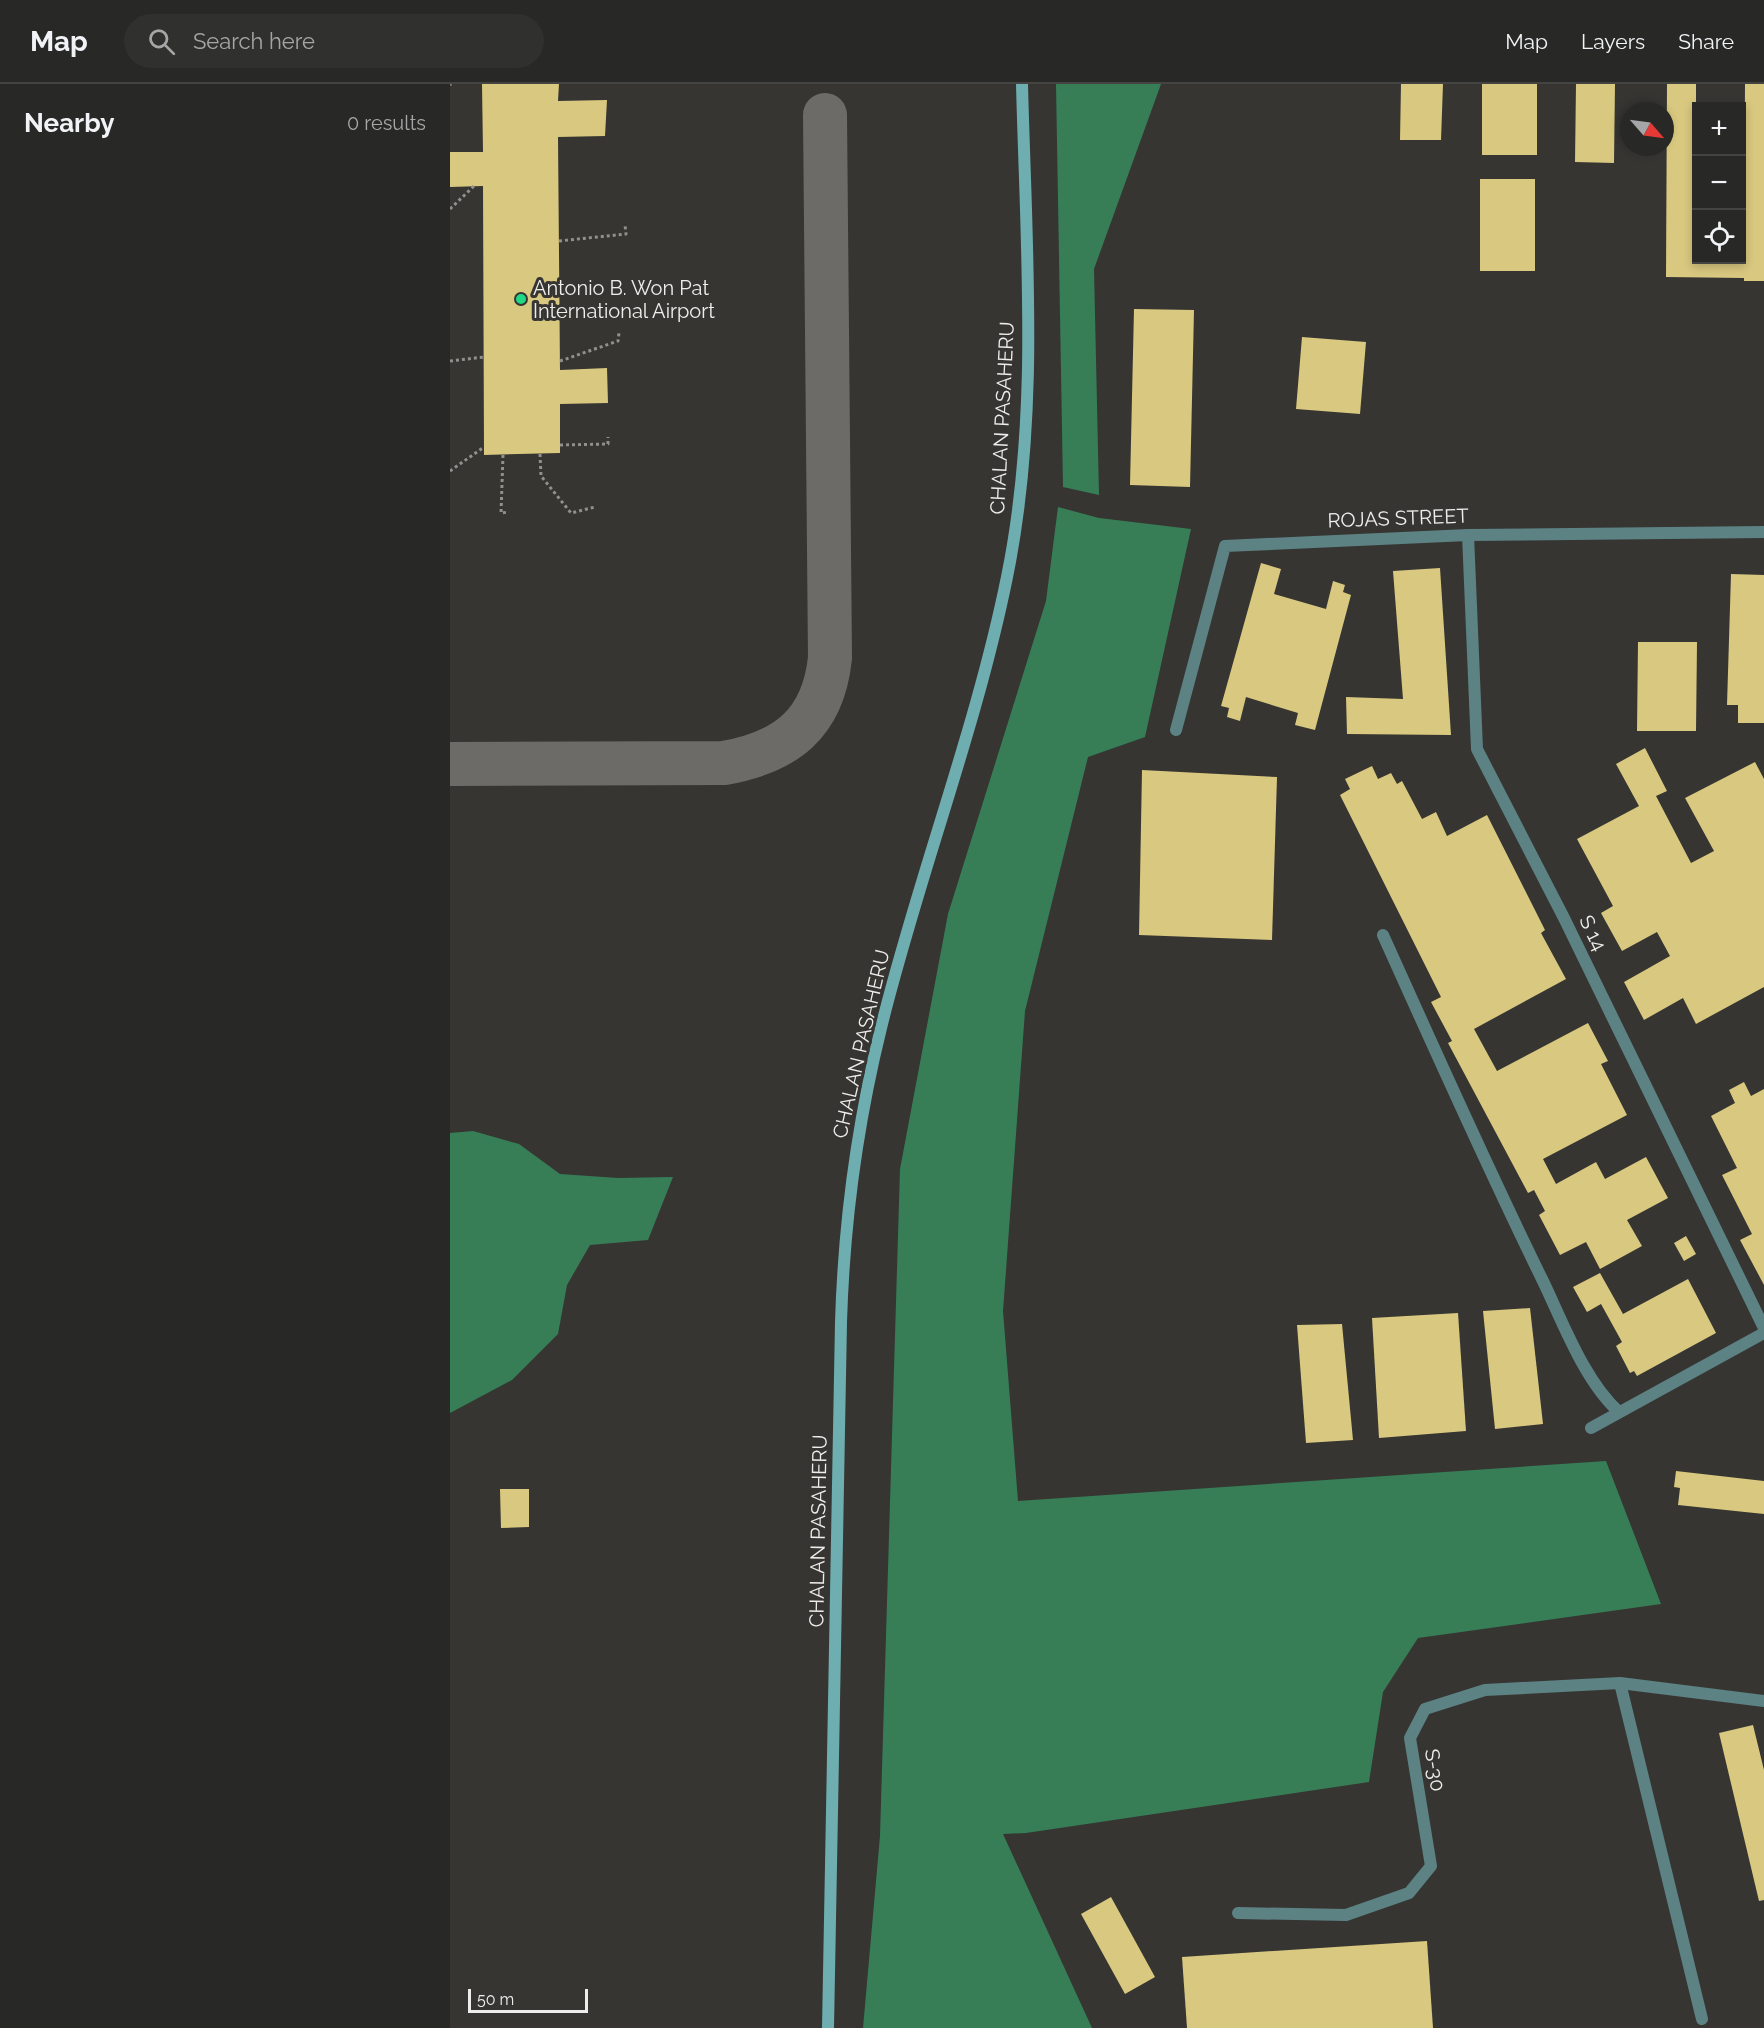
<!DOCTYPE html>
<html lang="en">
<head>
<meta charset="utf-8">
<style>
  :root { --surface:#282826; --page:#30302e; --text:#f1f3f6; --muted:#a5a6a7; --line:#444443 }
  body { margin:0; font-family:Raleway,sans-serif; background:var(--page); color:var(--text) }
  .controls { position:absolute; right:18px; top:18px; display:grid; overflow:hidden; border-radius:0px; box-shadow:0 3px 9px #0003 }
  .controls button { width:54px; height:54px; display:grid; place-items:center; padding:0; border:0; border-bottom:2px solid var(--line); background:var(--surface); color:var(--text); font:30px sans-serif }
  .compass { position:absolute; left:1170px; top:18px; width:54px; height:54px; border-radius:50%; background:var(--surface); box-shadow:0 3px 9px #0003; rotate:118deg }
  .scale { position:absolute; left:18px; bottom:15px; width:120px; box-sizing:border-box; padding-left:6px; border:3px solid #eeedeb; border-top:0; font-size:16px; line-height:21px; white-space:nowrap; color:#eeedeb; -webkit-text-stroke:4px #363532; paint-order:stroke }
  .list { margin:0; padding:0; list-style:none }
  h2 { display:flex; justify-content:space-between; align-items:center; height:78px; margin:0; padding:0 24px; font-size:26px }
  h2 small { font-size:20px; font-weight:400; color:var(--muted) }
  .icon { flex:none; width:33px; height:33px; fill:none; stroke:currentColor; stroke-width:2; stroke-linecap:round; stroke-linejoin:round }
  .map { position:relative; flex:none; width:1314px; height:1944px; overflow:hidden }
  header { display:flex; align-items:center; gap:36px; box-sizing:border-box; height:84px; padding:0 30px; background:var(--surface); border-bottom:2px solid var(--line) }
  header strong { font-size:28px }
  nav { display:flex; gap:33px; margin-inline-start:auto; font-size:21px }
  .search { width:420px; height:54px; background:var(--page); display:flex; align-items:center; gap:15px; box-sizing:border-box; padding:0 21px; border-radius:33px; color:var(--muted); font-size:22px }
  main { display:flex }
  aside { flex:1; background:var(--surface) }
  .map>svg:first-child { display:block }
  .forest { fill:#377e57 }
  .lines { fill:none; stroke-linecap:round; stroke-linejoin:round }
  .taxiway { stroke:#6c6b68; stroke-width:44 }
  .building { fill:#d9c87f }
  .path { stroke:#91908d; stroke-width:3; stroke-dasharray:3 3; stroke-linecap:butt }
  .minor { stroke:#5c8284; stroke-width:12 }
  .secondary { stroke:#6faeb0; stroke-width:12 }
  .poi-dot { fill:#21d887; stroke:#363532; stroke-width:2 }
  .labels { text-anchor:middle; stroke-width:6; stroke-linejoin:round; paint-order:stroke }
  .poi-label { font-size:20px; fill:#eeedeb; stroke:#363532; text-anchor:start }
  .street-label { font-size:20px; fill:#eeedeb; stroke:#363532 }
</style>
</head>
<body>
<header>
<strong>Map</strong>
<div class="search"><svg class="icon" aria-label="search" viewBox="0 0 24 24"><circle cx="10" cy="10" r="6"/><path d="M15 15l6 6"/></svg>Search here</div>
<nav><a>Map</a><a>Layers</a><a>Share</a></nav>
</header>
<main>
<aside>
<h2>Nearby<small>0 results</small></h2>
<ul class="list">
</ul>
</aside>
<div class="map">
<svg width="1314" height="1944" viewBox="0 0 1314 1944">
  <rect width="100%" height="100%" fill="#363532"/>
  <g class="forest">
    <path d="M606 0H711L644 185 649 411 613 403Z"/>
    <path d="M608 423 649 434 741 445 695 653 638 673 575 927 553 1227 568 1417 1156 1377 1211 1520 968 1554 933 1608 919 1698 576 1749 553 1750 642 1944H413L430 1752 450 1085 498 830 596 517Z"/>
    <path d="M23 1047 69 1060 110 1090 168 1094 223 1093 198 1156 140 1161 117 1201 108 1250 62 1296 0 1329V1049Z"/>
  </g>
  <g class="lines">
    <path class="taxiway" d="M0 680 274 679C336 668 373 640 380 574L375 31"/>
  </g>
  <g class="building">
    <path d="M32 0H109L108 17 157 16 155 52 108 53 110 286 157 284 158 319 110 320V369L34 371 33 102 0 103V68H33Z"/>
    <path d="M951 0H993L991 56H950Z"/>
    <rect x="1032" y="0" width="55" height="71"/>
    <path d="M1126 0H1165L1164 79 1125 78Z"/>
    <path d="M1217 0H1246V176H1294L1295 0H1314V197H1294V194L1216 193Z"/>
    <rect x="1030" y="95" width="55" height="92"/>
    <path d="M684 225 744 226 740 403 680 401Z"/>
    <path d="M852 253 916 258 910 330 846 325Z"/>
    <path d="M811 479 831 485 824 510 876 525 883 497 895 501 893 508 901 511 865 646 845 641 848 629 796 613 790 637 777 633 779 624 771 622Z"/>
    <path d="M990 484 1001 651 897 650 896 613 953 615 943 487Z"/>
    <path d="M1281 490 1314 491V639H1288V621H1277Z"/>
    <path d="M1188 558H1247L1246 647H1187Z"/>
    <path d="M1195 664 1217 707 1206 712 1241 779 1264 767 1235 714 1305 678 1314 695V903L1246 940 1233 914 1194 936 1174 898 1220 872 1207 848 1172 867 1151 829 1163 822 1127 755 1189 722 1166 680Z"/>
    <path d="M922 682 928 695 941 689 947 700 952 697 972 735 986 728 997 752 1037 731 1095 846 1091 849 1116 895 1024 945 1047 987 1138 939 1158 977 1151 980 1177 1031 1093 1075 1106 1100 1146 1078 1155 1095 1196 1073 1218 1114 1177 1136 1192 1162 1150 1185 1136 1158 1110 1171 1089 1131 1095 1127 1084 1106 1078 1109 998 959 1002 957 981 918 991 913 890 711 900 705 895 695Z"/>
    <path d="M692 686 827 693 822 856 689 851Z"/>
    <path d="M1294 998 1301 1012 1314 1005V1201L1290 1156 1302 1150 1272 1091 1287 1084 1261 1032 1285 1019 1279 1006Z"/>
    <path d="M1236 1152 1246 1170 1234 1177 1224 1159Z"/>
    <path d="M1150 1189 1173 1230 1238 1195 1266 1249 1187 1292 1184 1287 1180 1289 1166 1262 1172 1258 1151 1220 1137 1228 1123 1203Z"/>
    <path d="M1080 1224 1093 1340 1045 1345 1033 1227Z"/>
    <path d="M1008 1229 1016 1347 929 1354 922 1234Z"/>
    <path d="M892 1240 903 1356 856 1359 847 1241Z"/>
    <path d="M1226 1387 1314 1397V1430L1228 1421 1230 1404 1224 1403Z"/>
    <path d="M50 1405H79V1443L51 1444Z"/>
    <path d="M1303 1641 1314 1686V1816L1309 1817 1269 1649Z"/>
    <path d="M661 1813 705 1893 675 1910 631 1830Z"/>
    <path d="M977 1857 983 1944H737L732 1873Z"/>
  </g>
  <g class="lines">
    <g class="path">
      <path d="M0 1 1 0"/>
      <path d="M0 125 24 102"/>
      <path d="M109 157 176 150 175 141"/>
      <path d="M0 277 34 273"/>
      <path d="M110 277 168 257 169 249"/>
      <path d="M110 361 158 360V353"/>
      <path d="M90 370 91 392 121 429 145 423"/>
      <path d="M53 371 51 429 59 428"/>
      <path d="M0 387 34 363"/>
    </g>
    <g class="minor">
      <path d="M1018 451 1027 665 1114 834 1314 1244"/>
      <path d="M726 646 775 462 1018 451 1314 448"/>
      <path d="M933 851C985 966 1036 1081 1092 1195 1112 1236 1134 1297 1169 1328"/>
      <path d="M1141 1344 1314 1249"/>
      <path d="M1170 1599 1252 1935"/>
      <path d="M788 1829 896 1831 959 1809 981 1782 960 1654 975 1625 1035 1606 1170 1599 1314 1617"/>
    </g>
    <path class="secondary" d="M378 1944 391 1238C394 1138 407 1041 431 944 468 793 526 646 557 493 590 332 576 163 572 0"/>
  </g>
  <circle class="poi-dot" cx="71" cy="215" r="6"/>
  <g class="labels">
    <g class="poi-label">
      <text x="83" y="211">Antonio B. Won Pat<tspan x="83" dy="23">International Airport</tspan></text>
    </g>
    <g class="street-label">
      <text transform="translate(552 334) rotate(-87)" y="7">CHALAN PASAHERU</text>
      <text transform="translate(948 434) rotate(-2)" y="7">ROJAS STREET</text>
      <text transform="translate(1143 849) rotate(64)" y="7">S 14</text>
      <text transform="translate(411 960) rotate(-77)" y="7">CHALAN PASAHERU</text>
      <text transform="translate(368 1447) rotate(-89)" y="7">CHALAN PASAHERU</text>
      <text transform="translate(985 1686) rotate(81)" y="7">S-30</text>
    </g>
  </g>
</svg>
<div class="controls">
<button>+</button>
<button>−</button>
<button><svg class="icon" aria-label="locate" viewBox="0 0 24 24"><circle cx="12" cy="12" r="6"/><path d="M12 2v4M12 18v4M2 12h4M18 12h4"/></svg></button>
</div>
<svg class="compass" viewBox="-18 -18 36 36"><path d="M0-13l5 13h-10z" fill="#e53935"/><path d="M0 13l5-13h-10z" fill="#a5a6a7"/></svg>
<div class="scale">50 m</div>
</div>
</main>
</body>
</html>
